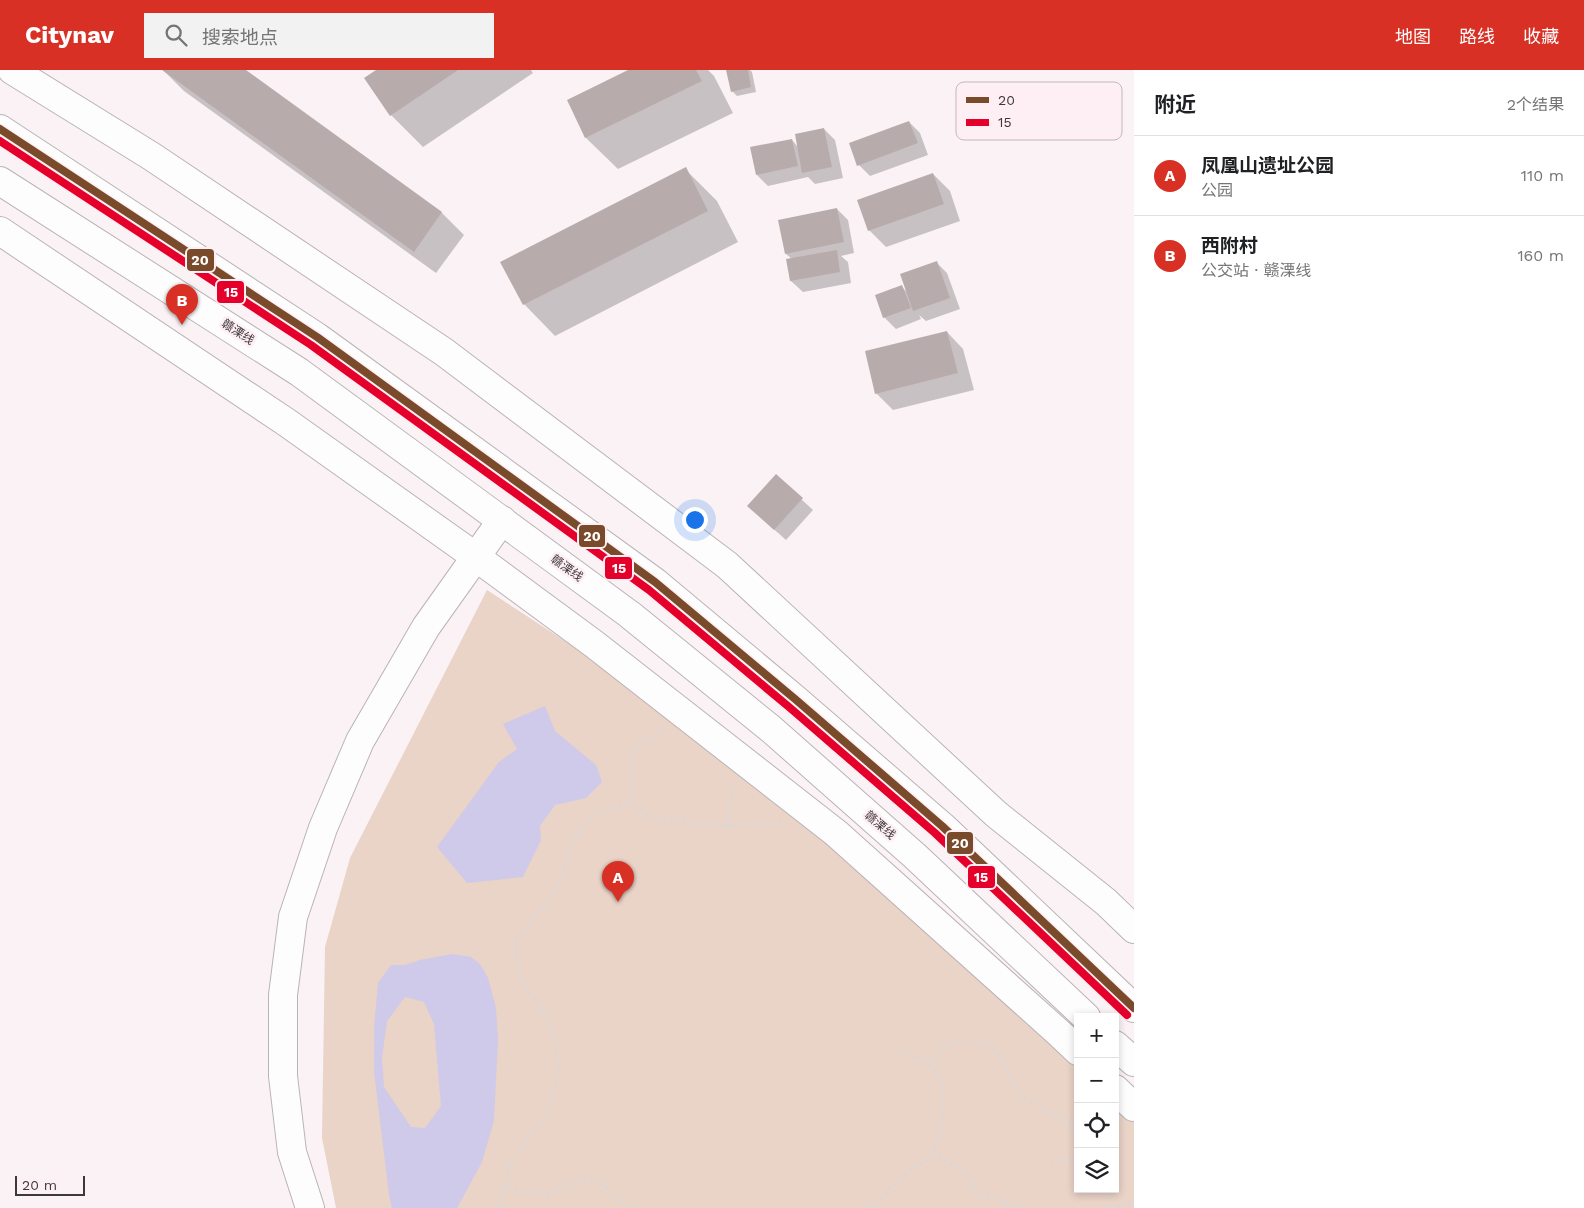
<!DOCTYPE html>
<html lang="zh">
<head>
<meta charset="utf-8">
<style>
  :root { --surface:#fff; --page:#f2f2f2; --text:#202124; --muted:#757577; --line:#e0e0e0; --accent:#d93025 }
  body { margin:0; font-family:"Work Sans","Noto Sans SC",sans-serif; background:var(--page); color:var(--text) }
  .controls { position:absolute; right:15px; bottom:15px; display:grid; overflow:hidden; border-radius:0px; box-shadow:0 2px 8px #0003 }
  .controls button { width:45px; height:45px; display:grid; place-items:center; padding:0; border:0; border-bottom:1px solid var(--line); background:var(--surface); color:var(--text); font:25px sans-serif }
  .scale { position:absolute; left:15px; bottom:12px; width:70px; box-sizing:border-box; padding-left:5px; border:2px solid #3e383a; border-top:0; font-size:14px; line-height:18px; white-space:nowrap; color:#3e383a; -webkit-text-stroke:4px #feeff4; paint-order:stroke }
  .you { position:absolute; left:694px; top:449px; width:18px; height:18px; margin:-12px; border:4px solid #fff; border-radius:50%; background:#1a73e8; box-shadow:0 0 0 8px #1a73e833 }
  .badge { display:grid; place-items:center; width:32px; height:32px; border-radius:50%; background:var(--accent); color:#fff; font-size:16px; font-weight:700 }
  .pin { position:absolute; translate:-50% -41px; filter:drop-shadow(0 1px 2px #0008) }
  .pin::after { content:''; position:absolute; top:26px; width:18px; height:15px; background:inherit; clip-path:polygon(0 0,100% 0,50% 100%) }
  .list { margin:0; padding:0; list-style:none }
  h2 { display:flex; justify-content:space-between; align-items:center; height:65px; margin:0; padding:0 20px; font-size:21px }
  h2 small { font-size:16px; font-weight:400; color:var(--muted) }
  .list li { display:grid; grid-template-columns:32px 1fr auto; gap:15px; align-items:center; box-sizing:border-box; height:80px; padding:0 20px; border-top:1px solid var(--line) }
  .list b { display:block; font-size:19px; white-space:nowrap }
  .list p { margin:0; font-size:16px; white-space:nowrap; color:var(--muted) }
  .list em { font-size:16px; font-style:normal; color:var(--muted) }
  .icon { flex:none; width:28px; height:28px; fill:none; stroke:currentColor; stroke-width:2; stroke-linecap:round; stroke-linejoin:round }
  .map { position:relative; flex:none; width:1134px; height:1138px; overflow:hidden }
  header { display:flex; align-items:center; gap:30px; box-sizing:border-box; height:70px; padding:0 25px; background:var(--accent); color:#fff }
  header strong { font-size:24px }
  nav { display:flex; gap:28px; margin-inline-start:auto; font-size:18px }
  .search { width:350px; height:45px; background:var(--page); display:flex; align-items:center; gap:12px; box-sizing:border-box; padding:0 18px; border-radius:0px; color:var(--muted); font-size:19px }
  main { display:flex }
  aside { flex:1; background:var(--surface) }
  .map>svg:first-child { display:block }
  .green { fill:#ead3c7 }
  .water { fill:#cfc9ea; fill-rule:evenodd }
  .shadow { fill:#0003 }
  .building { fill:#b8abac }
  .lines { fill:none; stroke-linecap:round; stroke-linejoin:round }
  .minor-casing { stroke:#bab3b6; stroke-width:30 }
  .major-casing { stroke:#bab3b6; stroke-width:30 }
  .path { stroke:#dad7d8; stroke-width:3; stroke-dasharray:2.5 4; stroke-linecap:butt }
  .minor { stroke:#fefdfe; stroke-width:28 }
  .major { stroke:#fefdfe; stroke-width:28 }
  .bus-1-casing { stroke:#feeff4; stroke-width:11 }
  .bus-2-casing { stroke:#feeff4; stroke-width:11 }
  .bus-1 { stroke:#7a4b2a; stroke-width:8 }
  .bus-2 { stroke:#e4002b; stroke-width:8 }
  .labels { text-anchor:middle; stroke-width:5; stroke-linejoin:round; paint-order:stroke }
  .street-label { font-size:12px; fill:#3e383a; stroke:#feeff4 }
  .key { fill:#feeff4; stroke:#c4b8bc; stroke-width:1 }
  .key-label { font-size:14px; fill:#3e383a }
  .line-badge { stroke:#feeff4; stroke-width:2 }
  .badge-label { font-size:14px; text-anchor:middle; font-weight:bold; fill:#fff }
</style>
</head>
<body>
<header>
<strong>Citynav</strong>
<div class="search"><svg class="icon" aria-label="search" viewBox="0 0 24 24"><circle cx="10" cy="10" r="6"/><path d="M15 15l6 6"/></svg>搜索地点</div>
<nav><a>地图</a><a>路线</a><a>收藏</a></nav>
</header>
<main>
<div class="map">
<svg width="1134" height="1138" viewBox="0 0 1134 1138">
  <rect width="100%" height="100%" fill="#faf2f5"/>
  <path class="green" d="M487 520 739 685 1078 999V1119H1115V1033L1134 1051V1138H336L322 1068 325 877 350 788Z"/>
  <g class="water">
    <path d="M545 636 555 661 596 695 602 712 586 728 555 735 540 756 541 770 523 807 467 813 437 777 499 692 517 679 503 654Z"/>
    <path d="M453 884 471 887 480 894 488 908 496 938 498 969 494 1050 482 1092 457 1138H392L389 1125 374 1001V958L378 913 391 895H405L420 890ZM405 927 424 932 434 954 441 1036 425 1058 411 1057 384 1017 382 988 387 951Z"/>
  </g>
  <g class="shadow">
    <path d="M163 0H243L442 143 464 165 436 203 184 21Z"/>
    <path d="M378 0H531L533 3 423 77 391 45Z"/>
    <path d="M631 0H708L714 6 733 43 618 99 586 68 568 30Z"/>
    <path d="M730 0H750L752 2 756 22 737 26 732 21Z"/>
    <path d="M909 52 920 63 928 85 870 106 859 95Z"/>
    <path d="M824 59 835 70 843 108 815 114 808 107 768 116 757 105 792 70 798 77Z"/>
    <path d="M685 99 717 131 738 172 555 266 524 234Z"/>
    <path d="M933 104 950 121 960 151 886 177 869 160Z"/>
    <path d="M837 139 848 150 854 183 841 186 848 192 851 213 803 222 791 211 792 189 786 184Z"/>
    <path d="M936 192 947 203 960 239 926 251 919 245 921 249 896 259 884 247 902 217 908 223Z"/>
    <path d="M947 262 963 279 974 320 893 340 876 323Z"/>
    <path d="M776 406 813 440 786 470 760 447Z"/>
  </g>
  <g class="building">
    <path d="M162 0H246L442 142 414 182Z"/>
    <path d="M376 0H458L390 46 364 8Z"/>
    <path d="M628 0H696L702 11 585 68 567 30Z"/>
    <path d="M726 0H748L751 17 731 22Z"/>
    <path d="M909 51 918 73 857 96 849 73Z"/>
    <path d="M824 58 832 97 802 103 795 64Z"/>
    <path d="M792 69 798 96 756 105 750 77Z"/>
    <path d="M686 97 708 141 523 235 500 192Z"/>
    <path d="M933 103 944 134 868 161 857 130Z"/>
    <path d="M837 138 844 172 785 184 778 150Z"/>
    <path d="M837 180 840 202 790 211 786 189Z"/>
    <path d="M937 191 950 228 913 241 900 204Z"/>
    <path d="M902 215 911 238 883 248 875 225Z"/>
    <path d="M947 261 958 303 875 324 865 281Z"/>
    <path d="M776 404 803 428 774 460 747 436Z"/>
  </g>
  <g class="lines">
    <g class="minor-casing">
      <g id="minor">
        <path d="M12 0 151 86 444 282 727 495 996 744 1106 832 1134 859"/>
        <path d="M0 161 286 352 476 487 594 574 836 763 1059 963 1078 981"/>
        <path d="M1115 1019 1134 1037"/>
        <path d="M310 1138 292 1082 283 1006V925L293 847 323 758 360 671 426 557 502 450"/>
      </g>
    </g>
    <g class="major-casing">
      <g id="major">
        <path d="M0 59 317 267 655 512 795 629 942 756 1134 938"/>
        <path d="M0 111 299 302 629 544 771 659 915 786 1086 947"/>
        <path d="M1115 975 1134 992"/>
      </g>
    </g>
    <g class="path">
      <path d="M630 732 655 749 727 756 734 716"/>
      <path d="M727 756 781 752"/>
      <path d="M931 996 941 976 974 969 993 976 1022 1027 1054 1044 1069 1054 1078 1066"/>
      <path d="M933 1084 966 1103 976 1122 1022 1138"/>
      <path d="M1050 1094 1074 1089 1078 1085"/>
      <path d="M505 1117 510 1092 548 1045 559 1002 553 966 538 933 518 906 516 868 544 837 559 814 571 774 588 750 630 732 633 679 664 659"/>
      <path d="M498 1138 505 1117 545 1125 567 1114 596 1109 629 1138"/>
      <path d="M865 1138 875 1136 898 1110 933 1084 941 1062 943 1032 941 1008 927 991 899 982"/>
      <path d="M1110 1138 1134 1131"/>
    </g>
    <use href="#minor" class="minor"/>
    <use href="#major" class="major"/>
    <g class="bus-1-casing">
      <path id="bus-1" d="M0 59 317 267 655 512 795 629 942 756 1134 938"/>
    </g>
    <g class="bus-2-casing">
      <path id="bus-2" d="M0 71 311 275 649 520 789 637 935 763 1127 945"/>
    </g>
    <use href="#bus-1" class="bus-1"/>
    <use href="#bus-2" class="bus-2"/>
  </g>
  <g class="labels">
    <g class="street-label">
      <text transform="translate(238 262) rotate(33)" y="4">赣溧线</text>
      <text transform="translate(567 498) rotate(36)" y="4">赣溧线</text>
      <text transform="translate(880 755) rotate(41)" y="4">赣溧线</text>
    </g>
  </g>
  <rect x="956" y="12" width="166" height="58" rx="8" class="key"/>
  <rect x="966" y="27" width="23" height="6" fill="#7a4b2a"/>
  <rect x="966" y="49" width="23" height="7" fill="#e4002b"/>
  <g class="key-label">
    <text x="998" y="35">20</text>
    <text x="998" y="57">15</text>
  </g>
  <g class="line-badge">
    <rect x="186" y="178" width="29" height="24" rx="5" fill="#7a4b2a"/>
    <rect x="216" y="210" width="29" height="24" rx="5" fill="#e4002b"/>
    <rect x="578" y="454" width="28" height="24" rx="5" fill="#7a4b2a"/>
    <rect x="604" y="486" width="29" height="24" rx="5" fill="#e4002b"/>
    <rect x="946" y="761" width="28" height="24" rx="5" fill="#7a4b2a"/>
    <rect x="967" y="795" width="29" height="24" rx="5" fill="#e4002b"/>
  </g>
  <g class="badge-label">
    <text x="200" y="195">20</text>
    <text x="231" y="227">15</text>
    <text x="592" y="471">20</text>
    <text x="619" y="503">15</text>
    <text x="960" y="778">20</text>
    <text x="981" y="812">15</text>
  </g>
</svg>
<div class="controls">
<button>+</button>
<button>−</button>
<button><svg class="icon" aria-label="locate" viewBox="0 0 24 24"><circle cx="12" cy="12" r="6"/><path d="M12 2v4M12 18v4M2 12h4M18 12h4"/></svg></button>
<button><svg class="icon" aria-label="layers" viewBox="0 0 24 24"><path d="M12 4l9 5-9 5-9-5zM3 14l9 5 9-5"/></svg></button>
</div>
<div class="scale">20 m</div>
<div class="you"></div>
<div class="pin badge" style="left:618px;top:832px">A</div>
<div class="pin badge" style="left:182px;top:255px">B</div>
</div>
<aside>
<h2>附近<small>2个结果</small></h2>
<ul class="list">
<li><span class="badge">A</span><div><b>凤凰山遗址公园</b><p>公园</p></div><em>110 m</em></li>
<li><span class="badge">B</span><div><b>西附村</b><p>公交站 · 赣溧线</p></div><em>160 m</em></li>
</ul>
</aside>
</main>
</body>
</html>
